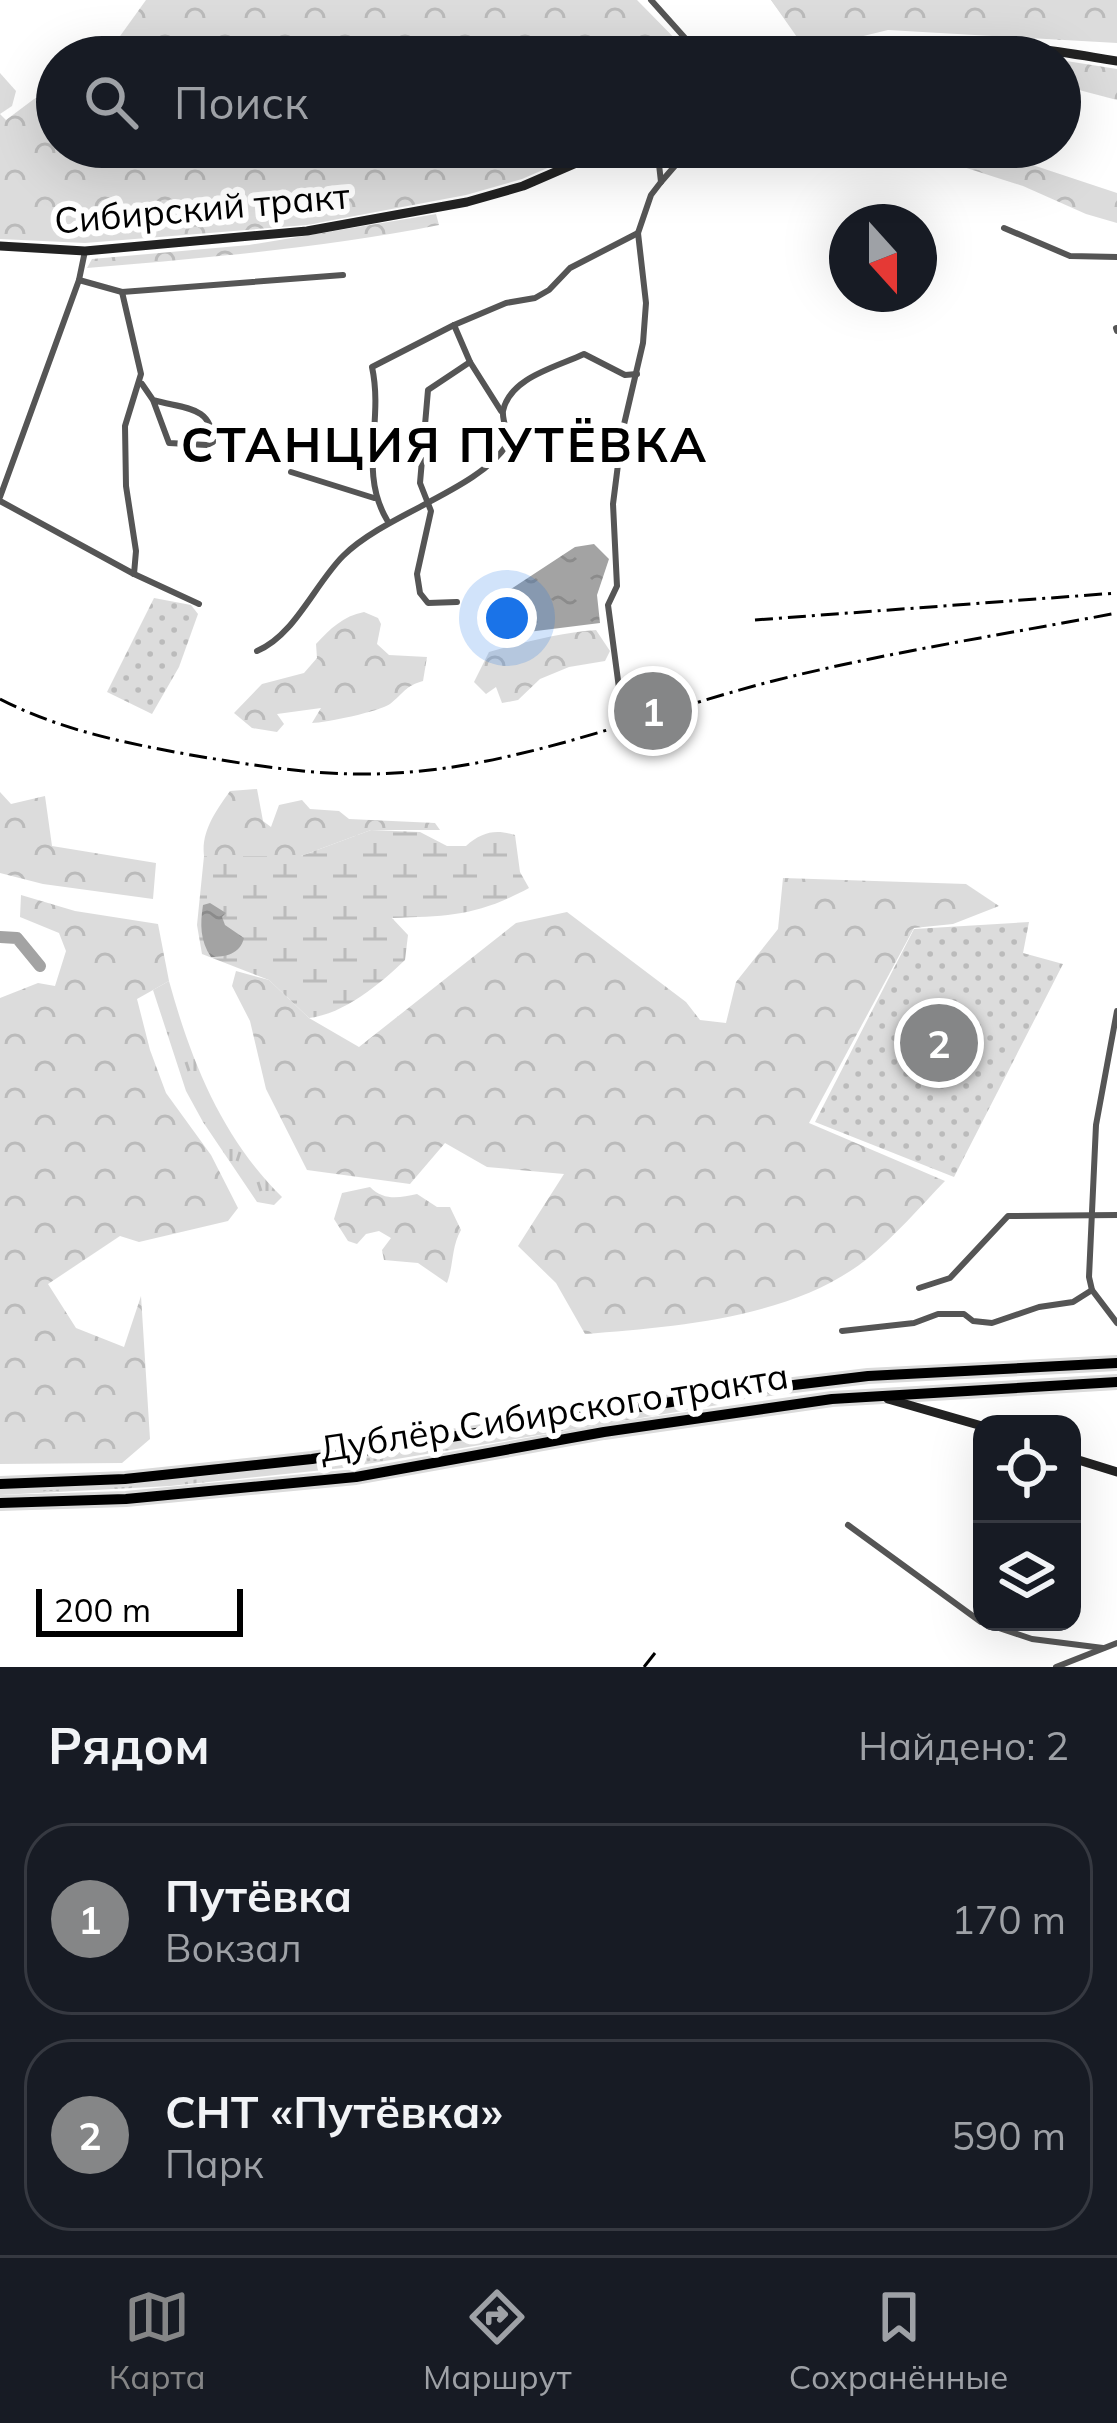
<!DOCTYPE html>
<html lang="ru">
<head>
<meta charset="utf-8">
<style>
  :root { --surface:#171b24; --page:#20242c; --text:#f1f3f6; --muted:#9ea1a6; --line:#363941; --accent:#858687 }
  body { margin:0; font-family:Mulish,sans-serif; background:var(--page); color:var(--text) }
  .controls { position:absolute; right:36px; bottom:36px; display:grid; overflow:hidden; border-radius:24px; box-shadow:0 12px 48px #0002 }
  .controls button { width:108px; height:108px; display:grid; place-items:center; padding:0; border:0; border-bottom:3px solid var(--line); background:var(--surface); color:var(--text); font:60px sans-serif }
  .compass { position:absolute; left:829px; top:204px; width:108px; height:108px; border-radius:50%; background:var(--surface); box-shadow:0 12px 48px #0002; rotate:159deg }
  .scale { position:absolute; left:36px; bottom:30px; width:207px; box-sizing:border-box; padding-left:12px; border:6px solid #000; border-top:0; font-size:33px; line-height:42px; white-space:nowrap; color:#000; -webkit-text-stroke:9px #fff; paint-order:stroke }
  .you { position:absolute; left:507px; top:618px; width:42px; height:42px; margin:-30px; border:9px solid #fff; border-radius:50%; background:#1a73e8; box-shadow:0 0 0 18px #1a73e833 }
  .badge { display:grid; place-items:center; width:78px; height:78px; border-radius:50%; background:var(--accent); color:#fff; font-size:39px; font-weight:700 }
  .pin { position:absolute; translate:-50% -50%; border:6px solid #fff; box-shadow:0 3px 12px #0006 }
  .list { margin:0; padding:0; list-style:none }
  h2 { display:flex; justify-content:space-between; align-items:center; height:156px; margin:0; padding:0 48px; font-size:51px }
  h2 small { font-size:39px; font-weight:400; color:var(--muted) }
  .list li { display:grid; grid-template-columns:78px 1fr auto; gap:36px; align-items:center; box-sizing:border-box; height:192px; margin:0 24px 24px; padding:0 24px; border:3px solid var(--line); border-radius:48px }
  .list b { display:block; font-size:45px; white-space:nowrap }
  .list p { margin:0; font-size:39px; white-space:nowrap; color:var(--muted) }
  .list em { font-size:39px; font-style:normal; color:var(--muted) }
  .icon { flex:none; width:66px; height:66px; fill:none; stroke:currentColor; stroke-width:2; stroke-linecap:round; stroke-linejoin:round }
  .map { position:relative; flex:none; width:1117px; height:1667px; overflow:hidden }
  .search { position:absolute; background:var(--surface); box-shadow:0 12px 48px #0002; left:36px; right:36px; top:36px; height:132px; display:flex; align-items:center; gap:30px; box-sizing:border-box; padding:0 42px; border-radius:66px; color:var(--muted); font-size:45px }
  .sheet { height:588px; background:var(--surface) }
  nav { display:flex; justify-content:space-around; align-items:center; box-sizing:border-box; height:168px; border-top:3px solid var(--line); background:var(--surface); font-size:33px; color:var(--muted) }
  nav a { display:grid; justify-items:center; gap:6px }
  nav .on { color:var(--accent) }
  .map>svg:first-child { display:block }
  .grass { fill:url(#grass-tufts) }
  .forest { fill:url(#forest-crowns) }
  .wetland { fill:url(#wetland-marsh) }
  .garden { fill:url(#garden-dots) }
  .water { fill:url(#water-ripples) }
  .lines { fill:none; stroke-linecap:round; stroke-linejoin:round }
  .river { stroke:#a3a3a3; stroke-width:12 }
  .primary-casing { stroke:#dbdbdb; stroke-width:16 }
  .minor { stroke:#555; stroke-width:6 }
  .secondary { stroke:#222; stroke-width:9 }
  .primary { stroke:#000; stroke-width:10 }
  .rail { stroke:#000; stroke-width:3; stroke-dasharray:18 6 3 6; stroke-linecap:butt }
  .labels { text-anchor:middle; stroke-width:12; stroke-linejoin:round; paint-order:stroke }
  .street-label { font-size:36px; fill:#000; stroke:#fff }
  .district-label { font-size:48px; font-weight:bold; letter-spacing:3px; fill:#000; stroke:#fff }
</style>
</head>
<body>
<div class="map">
<svg width="1117" height="1667" viewBox="0 0 1117 1667">
  <defs>
    <pattern id="grass-tufts" width="24" height="20" patternUnits="userSpaceOnUse" patternTransform="scale(3)"><rect width="24" height="20" fill="#dcdcdc"/><path d="M3 7l-1-3M5 7V3M7 7l1-3M15 17l-1-3M17 17v-4M19 17l1-3" fill="none" stroke="#bbb"/></pattern>
    <pattern id="forest-crowns" width="20" height="18" patternUnits="userSpaceOnUse" patternTransform="scale(3)"><rect width="20" height="18" fill="#dcdcdc"/><path d="M2 6a3 3 0 1 1 6 0M12 15a3 3 0 1 1 6 0" fill="none" stroke="#bbb"/></pattern>
    <pattern id="wetland-marsh" width="20" height="14" patternUnits="userSpaceOnUse" patternTransform="scale(3)"><rect width="20" height="14" fill="#dcdcdc"/><path d="M1 5h8M5 5V1M11 12h8M15 12V8" fill="none" stroke="#bbb"/></pattern>
    <pattern id="garden-dots" width="8" height="8" patternUnits="userSpaceOnUse" patternTransform="scale(3)"><rect width="8" height="8" fill="#dcdcdc"/><path d="M2 2h.1M6 6h.1" fill="none" stroke="#bbb" stroke-width="1.8" stroke-linecap="round"/></pattern>
    <pattern id="water-ripples" width="26" height="14" patternUnits="userSpaceOnUse" patternTransform="scale(3)"><rect width="26" height="14" fill="#a3a3a3"/><path d="M2 4q2-2 4 0t4 0M15 11q2-2 4 0t4 0" fill="none" stroke="#8b8b8b"/></pattern>
  </defs>
  <rect width="100%" height="100%" fill="#fff"/>
  <g class="grass">
    <path d="M771 0H1117V43L888 30 806 50Z"/>
    <path d="M169 981C191 1061 222 1138 282 1197L274 1205 257 1202 203 1122 186 1091 153 990Z"/>
    <path d="M717 1399 718 1405 343 1468 170 1486 0 1495V1488L176 1479 340 1462Z"/>
  </g>
  <g class="forest">
    <path d="M146 0H637L693 57H105Z"/>
    <path d="M771 0H1117V37L888 23 799 38Z"/>
    <path d="M1060 60 1117 69V100L1060 85Z"/>
    <path d="M0 73 16 91 12 106 0 114 6 120 34 99 57 92V147H596L522 179 466 195 307 225 85 243 0 239Z"/>
    <path d="M901 147H978L1117 193V223L1086 214 1023 186Z"/>
    <path d="M436 214 439 225C322 248 205 258 87 268L92 259 249 245Z"/>
    <path d="M364 612 378 618 381 624 377 644 389 655 427 657 423 681C405 686 404 693 390 704 381 711 325 723 312 723L321 708 277 714 284 724 277 732 252 728 234 713 262 684 304 673 317 658 316 644C330 629 343 616 364 612Z"/>
    <path d="M596 630 610 651 605 661 569 667 540 679 518 700 502 703 496 687 486 694 474 682 489 652C524 642 560 633 596 630Z"/>
    <path d="M257 789 263 821 271 827 279 805 302 800 310 809 339 811 349 819 435 823 440 830H371L301 856H204C201 831 216 811 230 791Z"/>
    <path d="M0 792 11 804 45 796 52 846 156 863 153 899 43 884 0 873Z"/>
    <path d="M783 878 966 884 999 906 953 924 914 928 809 1123 945 1181C920 1207 895 1236 867 1259 793 1318 675 1327 585 1334L556 1283 518 1246 564 1174 487 1167 445 1143 410 1184 307 1170 266 1089 250 1021 232 986 236 971 269 980 309 1018 359 1047 516 923 567 912 686 1002 700 1020 726 1023 736 982 778 929Z"/>
    <path d="M21 895 75 911 158 924 169 981 137 999 150 1050 166 1093 211 1155 238 1208 228 1221 139 1242 120 1236 48 1284 76 1328 124 1347 141 1296 150 1439 122 1463 0 1464V998L38 983 55 986 66 951 59 933 20 917Z"/>
    <path d="M370 1187C384 1201 399 1198 417 1194L437 1207H450L461 1230C451 1248 454 1264 447 1283L418 1263 384 1260 382 1250 391 1238 379 1231 366 1234 357 1244 348 1241 334 1219 342 1193Z"/>
  </g>
  <path class="wetland" d="M371 830 420 832 447 846H466C482 832 495 829 515 835L520 872 529 888C477 916 450 916 392 918L408 935 405 960C380 984 344 1014 309 1018L269 980 202 954 197 925 204 856H301Z"/>
  <g class="garden">
    <path d="M154 598 191 605 198 614 179 667 152 714 107 692Z"/>
    <path d="M1029 922 1023 953 1063 964 954 1177 815 1122 914 929Z"/>
  </g>
  <g class="water">
    <path d="M594 544 609 559 597 595 600 623 520 633 511 589 575 547Z"/>
    <path d="M210 903 226 913 222 917 225 925 244 938C240 954 226 957 211 957 200 941 200 924 203 905Z"/>
  </g>
  <g class="lines">
    <path class="river" d="M0 937 17 938 40 966"/>
    <g class="primary-casing">
      <g id="primary">
        <path d="M0 1484 125 1479 312 1459 728 1393 868 1376 1117 1363"/>
        <path d="M0 1503 126 1499 356 1477 604 1432 832 1399 1117 1382"/>
      </g>
    </g>
    <g class="minor">
      <path d="M651 0 702 57"/>
      <path d="M661 182 680 160 685 147"/>
      <path d="M1004 228 1070 256 1117 257"/>
      <path d="M79 280 122 292 343 275"/>
      <path d="M122 292 141 374 125 426 126 486 136 551 134 574"/>
      <path d="M454 325 470 362 501 411"/>
      <path d="M1116 328 1117 331"/>
      <path d="M142 384 153 400 169 443 207 445 213 442C212 405 184 409 153 400"/>
      <path d="M291 472 374 498"/>
      <path d="M0 497 79 280 85 251"/>
      <path d="M0 501 134 574 199 604"/>
      <path d="M387 520C358 471 384 422 372 367L454 325 506 303 535 298 549 290 570 268 638 233"/>
      <path d="M457 602 428 603 420 593 417 574 431 511 420 483 428 390 470 362"/>
      <path d="M257 651C294 636 315 584 343 556 386 513 483 489 509 441 507 432 502 419 503 411 510 377 557 367 584 354L625 375 637 374"/>
      <path d="M619 688 608 605 617 586 613 504 622 433 643 343 646 303 638 233 651 195 661 182 657 147"/>
      <path d="M1117 1011 1096 1125 1089 1277 1092 1290 1117 1323"/>
      <path d="M919 1288 950 1278 1008 1216 1117 1215"/>
      <path d="M842 1331 914 1323 938 1314H964L973 1321 992 1323 1039 1307 1073 1302 1092 1290"/>
      <path d="M848 1525 981 1622 1032 1639 1103 1648"/>
      <path d="M1056 1667 1117 1643"/>
    </g>
    <g class="secondary">
      <path d="M816 57C904 26 1027 46 1117 61"/>
      <path d="M0 246 85 251 307 231 467 202 523 186 613 147"/>
      <path d="M888 1399 982 1426"/>
      <path d="M1072 1458 1117 1472"/>
    </g>
    <use href="#primary" class="primary"/>
    <g class="rail">
      <path d="M755 620 1117 593"/>
      <path d="M0 699C60 730 125 743 191 755 251 765 311 775 372 774 508 772 639 716 769 682 883 653 1001 635 1117 613"/>
      <path d="M644 1667 655 1653"/>
    </g>
  </g>
  <g class="labels">
    <g class="street-label">
      <text transform="translate(202 208) rotate(-5)" y="13">Сибирский тракт</text>
      <text transform="translate(554 1412) rotate(-9)" y="13">Дублёр Сибирского тракта</text>
    </g>
    <g class="district-label">
      <text x="445" y="462">СТАНЦИЯ ПУТЁВКА</text>
    </g>
  </g>
</svg>
<div class="controls">
<button><svg class="icon" aria-label="locate" viewBox="0 0 24 24"><circle cx="12" cy="12" r="6"/><path d="M12 2v4M12 18v4M2 12h4M18 12h4"/></svg></button>
<button><svg class="icon" aria-label="layers" viewBox="0 0 24 24"><path d="M12 4l9 5-9 5-9-5zM3 14l9 5 9-5"/></svg></button>
</div>
<svg class="compass" viewBox="-18 -18 36 36"><path d="M0-13l5 13h-10z" fill="#e53935"/><path d="M0 13l5-13h-10z" fill="#9ea1a6"/></svg>
<div class="scale">200 m</div>
<div class="you"></div>
<div class="pin badge" style="left:653px;top:711px">1</div>
<div class="pin badge" style="left:939px;top:1043px">2</div>
<div class="search"><svg class="icon" aria-label="search" viewBox="0 0 24 24"><circle cx="10" cy="10" r="6"/><path d="M15 15l6 6"/></svg>Поиск</div>
</div>
<section class="sheet">
<h2>Рядом<small>Найдено: 2</small></h2>
<ul class="list">
<li><span class="badge">1</span><div><b>Путёвка</b><p>Вокзал</p></div><em>170 m</em></li>
<li><span class="badge">2</span><div><b>СНТ «Путёвка»</b><p>Парк</p></div><em>590 m</em></li>
</ul>
</section>
<nav>
<a class="on"><svg class="icon" aria-label="map" viewBox="0 0 24 24"><path d="M3 6l6-2 6 2 6-2v14l-6 2-6-2-6 2zM9 4v14M15 6v14"/></svg>Карта</a>
<a><svg class="icon" aria-label="directions" viewBox="0 0 24 24"><path d="M12 3l9 9-9 9-9-9zM9 14v-3h6M13 9l2 2-2 2"/></svg>Маршрут</a>
<a><svg class="icon" aria-label="saved" viewBox="0 0 24 24"><path d="M7 4h10v16l-5-4-5 4z"/></svg>Сохранённые</a>
</nav>
</body>
</html>
